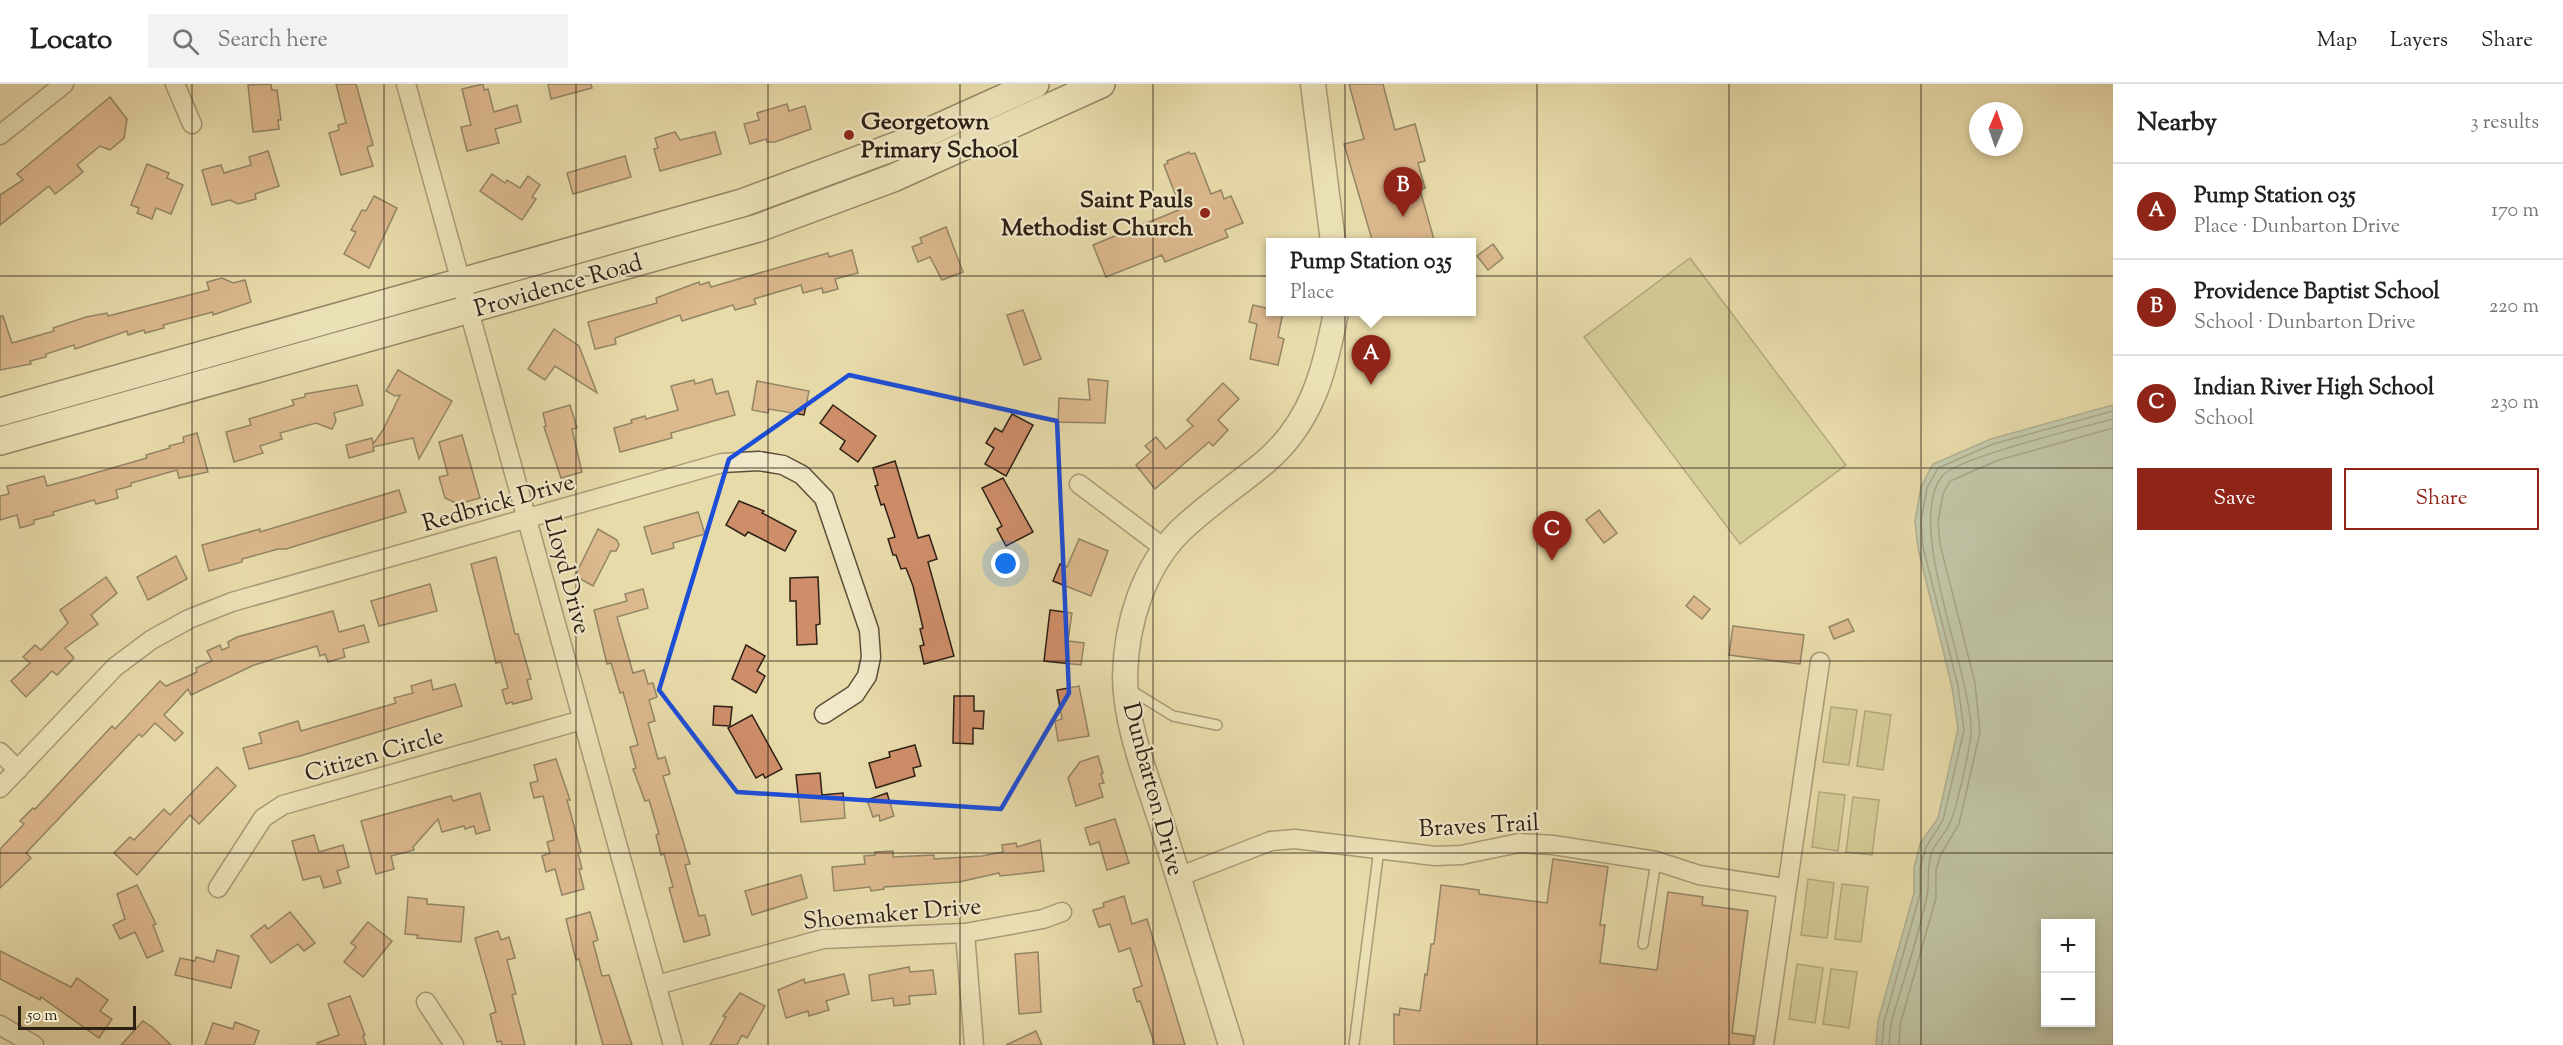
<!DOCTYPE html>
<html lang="en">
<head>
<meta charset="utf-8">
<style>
  :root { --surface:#fff; --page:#f2f2f2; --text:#222; --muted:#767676; --line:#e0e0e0; --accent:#8f2418 }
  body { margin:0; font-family:"Sorts Mill Goudy",serif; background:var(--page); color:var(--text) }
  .controls { position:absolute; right:18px; bottom:18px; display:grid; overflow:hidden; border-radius:0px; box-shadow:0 3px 9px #0003 }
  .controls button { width:54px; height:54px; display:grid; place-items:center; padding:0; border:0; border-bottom:2px solid var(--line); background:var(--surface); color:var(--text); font:30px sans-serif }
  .compass { position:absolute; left:1969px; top:18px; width:54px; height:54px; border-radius:50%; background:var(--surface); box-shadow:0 3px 9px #0003; rotate:2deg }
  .scale { position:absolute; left:18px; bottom:15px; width:118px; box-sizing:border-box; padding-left:6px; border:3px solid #2d2015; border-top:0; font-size:16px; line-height:21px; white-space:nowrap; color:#2d2015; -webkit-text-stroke:4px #f0e8c8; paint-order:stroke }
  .you { position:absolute; left:1006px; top:480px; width:21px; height:21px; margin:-15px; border:4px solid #fff; border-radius:50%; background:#1a73e8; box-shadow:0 0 0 9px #1a73e833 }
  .badge { display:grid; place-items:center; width:39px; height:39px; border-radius:50%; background:var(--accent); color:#fff; font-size:20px; font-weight:700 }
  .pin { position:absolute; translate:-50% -50px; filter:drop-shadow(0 2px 3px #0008) }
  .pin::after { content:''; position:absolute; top:32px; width:21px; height:18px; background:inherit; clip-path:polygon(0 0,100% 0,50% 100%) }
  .popup { position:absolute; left:1266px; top:154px; width:210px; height:78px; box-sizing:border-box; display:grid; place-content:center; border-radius:0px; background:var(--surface); filter:drop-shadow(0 2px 4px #0005); font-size:20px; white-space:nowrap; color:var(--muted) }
  .popup b { font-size:22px; color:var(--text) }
  .popup::after { content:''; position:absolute; left:50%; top:100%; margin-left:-12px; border:12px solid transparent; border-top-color:var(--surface) }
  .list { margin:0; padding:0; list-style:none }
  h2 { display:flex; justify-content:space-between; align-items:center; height:78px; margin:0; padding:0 24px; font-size:26px }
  h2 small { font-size:20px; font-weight:400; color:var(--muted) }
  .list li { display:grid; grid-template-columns:39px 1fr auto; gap:18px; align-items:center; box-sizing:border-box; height:96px; padding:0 24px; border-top:2px solid var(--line) }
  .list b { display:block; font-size:22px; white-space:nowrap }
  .list p { margin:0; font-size:20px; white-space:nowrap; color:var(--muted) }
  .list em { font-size:20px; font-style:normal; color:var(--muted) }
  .actions { display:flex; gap:12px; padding:18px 24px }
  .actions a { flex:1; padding:14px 0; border:2px solid var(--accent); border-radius:0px; text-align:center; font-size:21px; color:var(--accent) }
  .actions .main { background:var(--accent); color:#fff }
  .icon { flex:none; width:33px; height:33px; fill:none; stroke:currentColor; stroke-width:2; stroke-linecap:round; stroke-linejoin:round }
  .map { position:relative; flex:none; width:2113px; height:961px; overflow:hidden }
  header { display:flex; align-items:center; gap:36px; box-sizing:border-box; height:84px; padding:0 30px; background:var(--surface); border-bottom:2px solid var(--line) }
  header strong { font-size:28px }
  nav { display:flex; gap:33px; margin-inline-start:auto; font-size:21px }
  .search { width:420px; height:54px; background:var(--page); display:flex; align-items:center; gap:15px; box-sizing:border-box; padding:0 21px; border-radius:0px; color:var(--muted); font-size:22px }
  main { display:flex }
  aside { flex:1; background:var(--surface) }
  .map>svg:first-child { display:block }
  .green { fill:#bebe84; stroke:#766f4c; stroke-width:1.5 }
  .water { fill:#99b9b2; stroke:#6e7c73; stroke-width:1.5; fill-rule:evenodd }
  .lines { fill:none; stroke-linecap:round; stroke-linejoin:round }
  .shore { stroke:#636c64; stroke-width:1.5 }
  .building { fill:#cf8e6a; stroke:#2d2015; stroke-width:1.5 }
  .service-casing { stroke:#5c4f3a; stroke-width:12 }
  .minor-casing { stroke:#5c4f3a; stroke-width:21 }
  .tertiary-casing { stroke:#5c4f3a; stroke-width:27 }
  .secondary-casing { stroke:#2d2015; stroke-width:30 }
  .service { stroke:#f0e8c8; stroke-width:9 }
  .minor { stroke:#f0e8c8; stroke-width:18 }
  .tertiary { stroke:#f0e8c8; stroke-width:24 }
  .secondary { stroke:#f0e8c8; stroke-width:27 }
  .marked { fill:none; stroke:#1d4ed8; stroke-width:4.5; stroke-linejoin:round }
  .grid { fill:none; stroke:#2d2015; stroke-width:1.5; stroke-opacity:0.55 }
  .poi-dot { fill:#8f2418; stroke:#f0e8c8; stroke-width:2 }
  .labels { text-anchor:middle; stroke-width:4.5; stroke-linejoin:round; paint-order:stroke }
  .poi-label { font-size:24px; font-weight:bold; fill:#2d2015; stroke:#f0e8c8; text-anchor:start }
  .street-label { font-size:24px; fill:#2d2015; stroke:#f0e8c8 }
</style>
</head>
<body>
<header>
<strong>Locato</strong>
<div class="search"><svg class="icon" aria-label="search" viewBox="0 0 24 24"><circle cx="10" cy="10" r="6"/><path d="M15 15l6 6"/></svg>Search here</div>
<nav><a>Map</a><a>Layers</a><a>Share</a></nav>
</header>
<main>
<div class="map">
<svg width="2113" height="961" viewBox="0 0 2113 961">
  <rect width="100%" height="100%" fill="#e8dbaa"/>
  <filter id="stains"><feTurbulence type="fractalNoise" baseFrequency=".00333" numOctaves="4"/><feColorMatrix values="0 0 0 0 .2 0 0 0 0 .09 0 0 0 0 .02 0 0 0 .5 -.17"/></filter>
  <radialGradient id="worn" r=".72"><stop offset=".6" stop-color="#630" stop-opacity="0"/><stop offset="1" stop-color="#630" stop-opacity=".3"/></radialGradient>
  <g class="green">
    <path d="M1690 174 1846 381 1740 460 1584 253Z"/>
    <path d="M1831 623 1857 626 1849 681 1823 678Z"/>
    <path d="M1865 627 1891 631 1883 686 1857 682Z"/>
    <path d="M1819 708 1845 711 1838 767 1812 763Z"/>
    <path d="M1853 713 1879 716 1872 771 1846 768Z"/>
    <path d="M1808 795 1834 799 1827 854 1801 851Z"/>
    <path d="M1842 800 1868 803 1861 858 1835 855Z"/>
    <path d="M1797 880 1823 884 1815 939 1789 935Z"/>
    <path d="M1831 885 1857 888 1849 944 1823 940Z"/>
  </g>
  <path class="water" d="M2113 321V961H1876L1878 937 1914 809V784L1920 760 1938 734 1958 645 1952 603 1918 464 1915 437 1921 403 1933 380 1991 355ZM2046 840H2090V938H2046Z"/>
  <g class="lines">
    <g class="shore">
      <path d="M1882 961 1884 938 1920 810V784L1926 763 1943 736 1964 646 1958 602 1923 463 1921 437 1927 404 1938 384 1993 360 2113 327"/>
      <path d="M1889 961 1891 939C1903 897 1918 855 1927 812 1930 797 1926 783 1932 768 1936 758 1945 750 1949 741 1956 728 1972 658 1971 644 1969 582 1905 440 1942 392 1956 374 2084 343 2113 335"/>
      <path d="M1899 961 1900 941 1936 814V786L1941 770 1959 740 1980 648 1975 599 1940 460 1938 438 1943 410 1950 397 1999 376 2113 344"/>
    </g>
  </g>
  <g class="building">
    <path d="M271 0 272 6H277L281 36H278L279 45 253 48 248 1Z"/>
    <path d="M336 0H356L373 61 367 63 373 82 341 91 329 49 339 46 338 41 346 39Z"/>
    <path d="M483 0 484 6 488 5 494 28 517 21 521 38 495 45 499 59 467 67 461 43 471 41 462 5Z"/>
    <path d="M548 0H591L592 4 551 15Z"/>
    <path d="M1349 0H1383L1395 46 1415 40 1425 77 1418 79 1425 104 1420 106 1435 159H1373L1344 60 1364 55Z"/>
    <path d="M110 13 127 35 124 54 110 66 100 62 77 81 83 88 68 100 55 110 49 102 0 141V111L23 96 17 90Z"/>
    <path d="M787 20 789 27 805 22 811 45 775 58H767L766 55 750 60 744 40 759 36 757 29Z"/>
    <path d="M675 48 680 56 715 48 721 70 660 87 654 65 658 64 655 54Z"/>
    <path d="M268 67 279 102 255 110 256 115 238 120 230 116 212 121 202 86 221 81 224 89 251 81 249 73Z"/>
    <path d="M1189 68 1190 70 1195 69 1211 110 1221 106 1224 115 1231 112 1243 139 1225 146 1228 153 1165 178 1162 171 1106 193 1093 161 1181 125 1164 81 1168 79 1167 77Z"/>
    <path d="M625 72 631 93 573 110 567 89Z"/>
    <path d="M147 80 169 89 167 94 183 101 171 130 156 124 152 135 137 129 139 124 131 121Z"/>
    <path d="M492 90 505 99 507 96 520 104 528 92 540 101 532 113 536 115 522 136 480 107Z"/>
    <path d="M374 112 397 124 369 184 344 170 356 148 351 146 362 126 366 127Z"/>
    <path d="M946 143 963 188 942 196 930 173 918 178 912 163 922 159 920 154Z"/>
    <path d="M1493 160 1503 174 1488 186 1477 172Z"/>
    <path d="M852 166 858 189 835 195 838 205 823 209 822 204 803 209 801 201 754 215 756 220 735 226 733 221 682 237 680 231 615 254 616 260 595 265 588 238 657 219 656 214 699 198 700 201 709 198 711 203 828 169 829 173Z"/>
    <path d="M222 194 233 199 245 196 251 218 213 231V228L163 241 164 244 145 249 144 246 128 251 127 247 75 265 74 261 46 270V273L30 277 31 280 0 286V232H3L12 259 54 247 53 244 86 233 107 229 108 232 209 206 207 198Z"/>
    <path d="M1253 221 1270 225V228H1283L1278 253 1284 255 1278 281 1250 275 1257 240 1249 238Z"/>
    <path d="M1023 226 1041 275 1024 281 1007 231Z"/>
    <path d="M554 245 579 262 597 309 555 282 545 296 528 285Z"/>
    <path d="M398 286 452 317 419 375 413 354 373 363 374 367 349 374 346 361 372 354 373 360 383 346 400 311 395 312 386 307Z"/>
    <path d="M712 295 716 310 728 307 735 331 671 349 672 354 620 368 614 344 632 339 631 336 645 332 646 335 678 326 671 302 694 296 695 300Z"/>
    <path d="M1088 295 1108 297 1105 339 1058 338 1059 314 1090 316Z"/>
    <path d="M757 297 809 307 804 331 769 325 768 329 752 326Z"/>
    <path d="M1223 299 1239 315 1218 336 1228 346 1213 362 1209 358 1155 405 1136 381 1151 368 1145 362 1156 353 1166 365 1193 342 1187 336Z"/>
    <path d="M357 301 363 321 334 329 336 337 332 345 316 339 280 349 282 355 260 362 263 369 234 378 226 348 251 341 249 335 294 321 292 316 305 313V310Z"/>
    <path d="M570 321 577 344 572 345 582 388 561 394 544 343 546 342 543 329Z"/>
    <path d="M833 321 876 352 858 378 840 365 845 357 820 339Z"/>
    <path d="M1012 330 1033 341 1006 392 985 380 994 364 986 359 995 344 1002 348Z"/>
    <path d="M197 349 208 388 179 394 177 386 131 399V402L116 406 118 414 96 420 94 416 53 428 54 431 34 436V440L20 444 17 431 0 436V412L9 410 7 402 44 392 47 402 81 393 147 374 146 371 170 364 169 362 184 358 183 353Z"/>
    <path d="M462 351 480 414 458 420 445 414 439 393 448 391 439 358Z"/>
    <path d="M895 377 918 454 929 451 937 475 928 478 954 572 924 580 920 562 924 561 920 545 923 544 913 502 906 484 901 485 896 471H893L888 455 895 453 884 420 881 421 875 402 878 401 873 384Z"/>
    <path d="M1003 394 1033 448 1006 462 997 445 1002 442 982 404Z"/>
    <path d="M399 406 406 428 286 465H278L242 475V478L209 487 202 461 260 445V448Z"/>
    <path d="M739 417 764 427 762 429 796 447 785 467 748 448 745 452 726 441Z"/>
    <path d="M1599 426 1617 449 1604 459 1586 436Z"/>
    <path d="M698 428 705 450 673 459 674 464 652 470 644 443Z"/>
    <path d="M598 445 617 456 619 461 616 467H611L593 502 575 492Z"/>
    <path d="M1079 455 1108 467 1091 512 1053 497 1060 480 1067 483Z"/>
    <path d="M176 472 187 495 148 516 137 493Z"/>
    <path d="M496 473 515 550H518L531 595 527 596 532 615 513 620 512 618 506 620 502 606 508 604 501 578 496 579 471 480Z"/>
    <path d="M106 493 117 509 91 531 98 540 65 564 74 574 57 591 52 587 26 613 11 597 30 579 23 573 35 561 41 566 68 539 60 526Z"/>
    <path d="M818 493 820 540 816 541 817 560 797 561 796 517H790V494Z"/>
    <path d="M430 500 437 527 379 542 371 517Z"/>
    <path d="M643 505 648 524 617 533 633 589 644 586 648 600 653 599 657 613 649 616 655 637 648 639 658 675 665 673 670 690 663 692 690 780 685 781 699 832 705 831 710 851 684 858 669 804 673 803 664 770 661 771 656 751 659 750 649 716 645 717 633 685 636 684 630 663 638 661 623 608 620 609 611 579 607 580 594 526 627 517 625 510Z"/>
    <path d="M1694 512 1710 525 1702 535 1686 522Z"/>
    <path d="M1050 526 1072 529 1068 557 1084 559 1081 581 1044 577Z"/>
    <path d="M333 527 339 548 364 541 369 558 343 565 345 573 328 578 325 570 320 572 317 562 254 581 191 611 188 605 164 631 183 649 175 657 155 639 142 653 139 650 26 769 31 774 0 804V765L24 740 20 737 33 724 35 725 112 642 115 645 160 597 166 602 197 588 196 584 212 577 207 567 220 561 222 566 229 563 228 558 237 553Z"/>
    <path d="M1848 535 1854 547 1834 555 1829 543Z"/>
    <path d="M1733 542 1804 551 1800 580 1729 571Z"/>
    <path d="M746 561 765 572 757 587 765 592 756 609 732 595Z"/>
    <path d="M431 596 433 606 455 600 462 622 300 672 249 685 243 664 262 659 259 649 298 637 301 647 396 619 394 614 413 609 411 602Z"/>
    <path d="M1079 602 1089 652 1058 657 1055 637 1062 635 1057 606Z"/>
    <path d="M954 612H974V627H984L983 645 973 644V660L953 659Z"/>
    <path d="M714 622 732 623 730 642 713 641Z"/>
    <path d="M752 631 782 685 765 694 763 690 756 694 728 644Z"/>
    <path d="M915 661 921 682 913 684 915 692 876 704 869 679 890 673 889 668Z"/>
    <path d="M1098 672 1103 689 1101 690 1104 699 1099 700 1103 713 1076 722 1068 694 1080 678Z"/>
    <path d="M556 675 570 716H567L581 768 578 769 582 785H579L584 805 562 811 555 785 546 788 542 772 550 769 547 758 554 756 543 712 534 714 530 699 538 697 534 681Z"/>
    <path d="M217 683 236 702 199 740 190 731 137 791 114 769 130 753 134 756 164 725 170 731Z"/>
    <path d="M820 689 822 711 843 709 845 734 801 738 796 691Z"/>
    <path d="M480 709 490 746 476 750 474 742 465 745 464 742 442 748 438 735 413 763 414 766 391 772 394 785 376 790 361 737 451 712 453 717Z"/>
    <path d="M887 709 894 732 880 737 879 731 873 733 867 716Z"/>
    <path d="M1115 735 1129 779 1107 786 1099 758 1090 761 1085 744Z"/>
    <path d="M314 751 319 768 343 761 349 783 337 787 341 799 324 804 320 792 303 796 292 757Z"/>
    <path d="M1040 756 1044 787 1000 792 999 789 959 798 884 803V805L871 807 870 803 834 807 832 783 865 780 864 772 875 771V768L893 767V773L934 771V775L982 772 1003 768 1002 761 1016 759 1017 763Z"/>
    <path d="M1553 775 1608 783 1600 841H1605L1600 879 1657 886 1668 808 1703 813 1702 821 1748 827 1732 949 1754 952 1753 961H1394V930L1399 931 1400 924 1420 927 1425 890 1427 891 1431 860H1434L1441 801 1479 806V810L1547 819Z"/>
    <path d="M801 791 807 814 752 831 745 807Z"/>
    <path d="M137 801 156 840 153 841 163 867 147 874 135 848 120 855 113 841 125 835 117 810Z"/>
    <path d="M1124 812 1132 840 1147 835 1185 961H1155L1140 917 1137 918 1133 905 1142 902 1130 864 1119 868 1110 840 1099 843 1093 826 1104 823 1103 819Z"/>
    <path d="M408 813 427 815V820L464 823 461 858 417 854 418 851 405 850Z"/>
    <path d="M290 828 315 859 304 867 298 860 271 879 251 852 265 841 268 845Z"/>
    <path d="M590 828 598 856 593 858 602 892 609 891 632 961H603L579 875 576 876 566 835Z"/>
    <path d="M368 838 392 857 363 893 344 878 356 863 351 859Z"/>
    <path d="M498 847 501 856 509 853 515 874 507 876 516 910 512 911 525 961H502L501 957 497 958 490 930 496 928 475 854Z"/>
    <path d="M217 866 239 872 231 904 175 891 180 874 195 877 196 873 214 878Z"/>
    <path d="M0 867 71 903 77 894 108 916 100 927 112 935 99 954 41 913 40 916 0 895Z"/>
    <path d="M1038 868 1041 928 1019 930 1015 870Z"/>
    <path d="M909 883 910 888 933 886 936 910 909 912 910 920 894 922 893 914 872 917 869 891Z"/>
    <path d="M844 890 849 910 826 917 829 926 809 932 808 927 786 934 778 906 804 895 805 899Z"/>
    <path d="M740 909 765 922 747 954 742 951 737 961H710L726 933 723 932Z"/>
    <path d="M350 912 365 951 363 952 366 961H318L317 959 339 951 328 920Z"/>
    <path d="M143 937 152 943 171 961H121Z"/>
    <path d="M235 938 259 947 254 961H205L213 939 233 945Z"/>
    <path d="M1036 947 1042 961H1006Z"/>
  </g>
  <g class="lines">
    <g class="service-casing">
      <g id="service">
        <path d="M1129 605 1173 632 1217 641"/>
        <path d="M1643 860 1656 777"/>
        <path d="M1354 961 1379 765"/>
      </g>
    </g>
    <g class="minor-casing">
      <g id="minor">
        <path d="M175 0 192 40"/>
        <path d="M406 0 673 961"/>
        <path d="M0 51 64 0"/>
        <path d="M1079 400 1164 464"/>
        <path d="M0 668 18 686"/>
        <path d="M0 704 115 583 151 556 189 535 232 518 722 379 759 377 783 381 802 391 824 414 869 546 871 573 867 592 855 610 824 630"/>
        <path d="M1178 793 1271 757 1295 755 1435 772 1461 771 1519 759 1553 761 1656 777 1699 791 1785 804"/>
        <path d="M218 804 263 734 283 721 582 636"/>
        <path d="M965 849 974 961"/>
        <path d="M657 901 823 855 965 849 1043 835 1062 828"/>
        <path d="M426 918 454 961"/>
        <path d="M0 941 34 961"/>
        <path d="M1764 961 1820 578"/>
      </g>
    </g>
    <g class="tertiary-casing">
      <g id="tertiary">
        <path d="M1313 0 1333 158"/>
        <path d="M1231 961C1208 888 1185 814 1162 741 1147 694 1125 641 1125 592 1126 540 1143 484 1180 447 1206 422 1236 402 1264 379 1312 339 1325 286 1336 228"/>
      </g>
    </g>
    <g class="secondary-casing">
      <g id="secondary">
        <path d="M0 328 742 119 904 59 1035 0"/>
        <path d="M0 357 758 144 893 94 1101 0"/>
      </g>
    </g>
    <use href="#service" class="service"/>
    <use href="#minor" class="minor"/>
    <use href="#tertiary" class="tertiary"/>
    <use href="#secondary" class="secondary"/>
  </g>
  <path d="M0 0H2113V961H0ZM849 291 1057 337 1069 609 1001 725 737 708 659 606 729 375Z" fill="#e8dbaa" fill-opacity=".55" fill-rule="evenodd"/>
  <path class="marked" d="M849 291 1057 337 1069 609 1001 725 737 708 659 606 729 375Z"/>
  <path class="grid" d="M192 0V961M384 0V961M576 0V961M768 0V961M960 0V961M1153 0V961M1345 0V961M1537 0V961M1729 0V961M1921 0V961M0 192H2113M0 384H2113M0 577H2113M0 769H2113"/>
  <g class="poi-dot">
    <circle cx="849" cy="51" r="6"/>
    <circle cx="1205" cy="129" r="6"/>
  </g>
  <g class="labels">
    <g class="poi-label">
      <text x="861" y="45">Georgetown<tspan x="861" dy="28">Primary School</tspan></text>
      <text x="1193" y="123" text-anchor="end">Saint Pauls<tspan x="1193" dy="28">Methodist Church</tspan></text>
    </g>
    <g class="street-label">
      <text transform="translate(558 201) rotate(-16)" y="8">Providence Road</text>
      <text transform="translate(498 418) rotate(-16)" y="8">Redbrick Drive</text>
      <text transform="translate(568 491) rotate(75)" y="8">Lloyd Drive</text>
      <text transform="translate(374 670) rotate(-16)" y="8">Citizen Circle</text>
      <text transform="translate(1154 705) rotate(75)" y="8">Dunbarton Drive</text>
      <text transform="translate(1479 741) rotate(-3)" y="8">Braves Trail</text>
      <text transform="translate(892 829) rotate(-5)" y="8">Shoemaker Drive</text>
    </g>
  </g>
  <rect width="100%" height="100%" filter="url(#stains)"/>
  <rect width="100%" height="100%" fill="url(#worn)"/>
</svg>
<div class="controls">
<button>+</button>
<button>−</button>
</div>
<svg class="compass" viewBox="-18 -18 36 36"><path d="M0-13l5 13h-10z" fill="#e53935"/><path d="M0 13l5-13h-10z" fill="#767676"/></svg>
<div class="scale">50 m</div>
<div class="you"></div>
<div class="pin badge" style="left:1371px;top:301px">A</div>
<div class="popup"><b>Pump Station 035</b>Place</div>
<div class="pin badge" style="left:1403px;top:133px">B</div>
<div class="pin badge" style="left:1552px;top:477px">C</div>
</div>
<aside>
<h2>Nearby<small>3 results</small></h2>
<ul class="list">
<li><span class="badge">A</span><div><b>Pump Station 035</b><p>Place · Dunbarton Drive</p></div><em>170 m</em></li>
<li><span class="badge">B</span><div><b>Providence Baptist School</b><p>School · Dunbarton Drive</p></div><em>220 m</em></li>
<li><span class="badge">C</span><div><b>Indian River High School</b><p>School</p></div><em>230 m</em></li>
</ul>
<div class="actions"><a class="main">Save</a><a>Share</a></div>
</aside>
</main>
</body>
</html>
